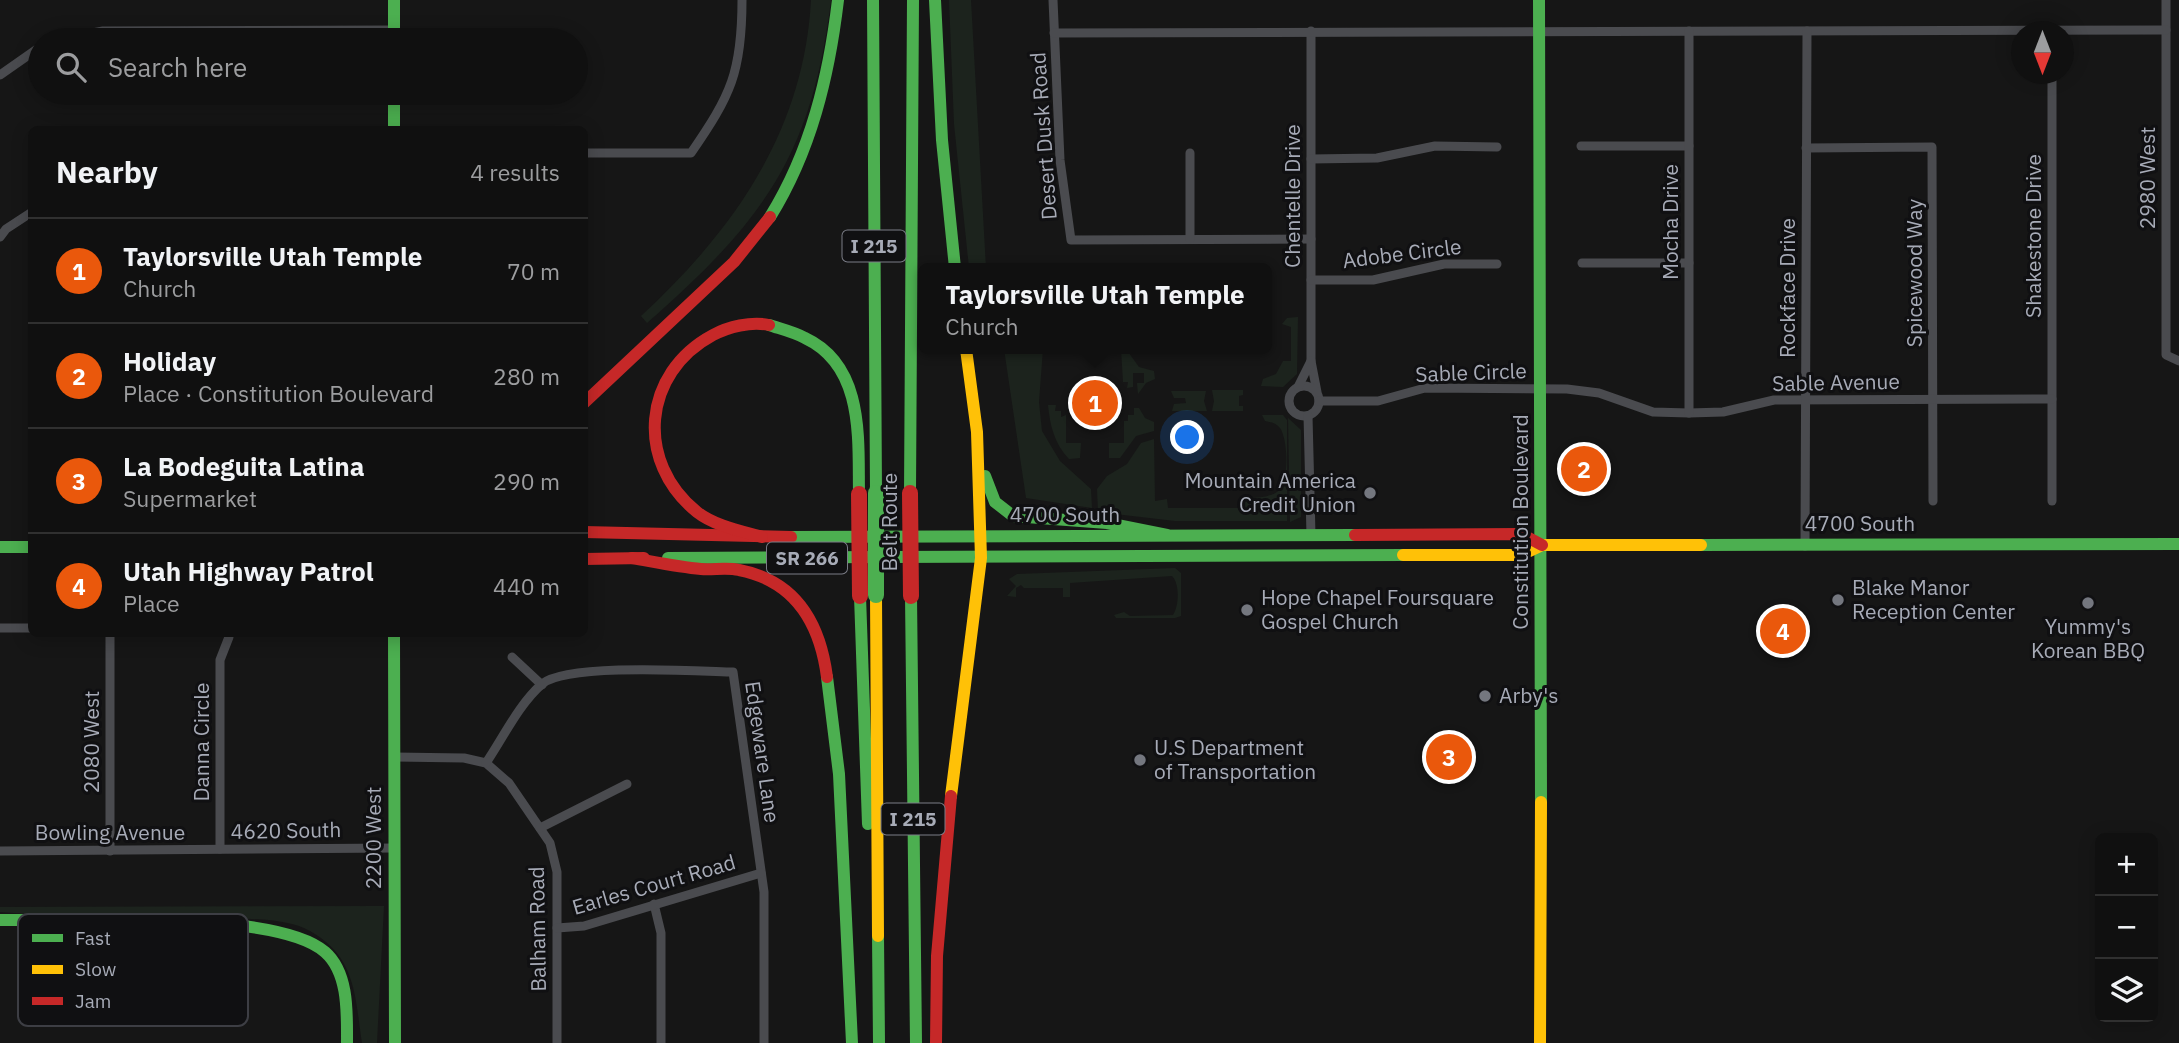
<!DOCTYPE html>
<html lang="en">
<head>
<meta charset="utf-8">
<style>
  :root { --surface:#101010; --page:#1e1e1e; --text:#f1f3f6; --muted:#9c9d9f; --line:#303030; --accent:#ea580c }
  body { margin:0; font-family:"IBM Plex Sans",sans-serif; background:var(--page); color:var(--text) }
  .controls { position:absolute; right:21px; bottom:21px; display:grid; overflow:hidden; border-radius:10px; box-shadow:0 4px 18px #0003 }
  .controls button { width:63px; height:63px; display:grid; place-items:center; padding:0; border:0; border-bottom:2px solid var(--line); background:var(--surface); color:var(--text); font:35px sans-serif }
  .compass { position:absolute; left:2011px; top:21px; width:63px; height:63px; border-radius:50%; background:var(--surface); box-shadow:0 4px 18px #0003; rotate:180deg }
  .you { position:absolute; left:1188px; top:438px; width:24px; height:24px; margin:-18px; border:5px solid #fff; border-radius:50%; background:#1a73e8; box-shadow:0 0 0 10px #1a73e833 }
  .badge { display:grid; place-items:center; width:46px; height:46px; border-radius:50%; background:var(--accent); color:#fff; font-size:23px; font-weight:700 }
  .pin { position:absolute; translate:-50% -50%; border:4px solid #fff; box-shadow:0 2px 7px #0006 }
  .popup { position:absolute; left:918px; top:263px; width:354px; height:91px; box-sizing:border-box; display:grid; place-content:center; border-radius:10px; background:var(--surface); filter:drop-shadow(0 2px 5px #0005); font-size:23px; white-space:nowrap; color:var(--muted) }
  .popup b { font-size:26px; color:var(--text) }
  .popup::after { content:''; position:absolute; left:50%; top:100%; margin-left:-14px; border:14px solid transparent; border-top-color:var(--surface) }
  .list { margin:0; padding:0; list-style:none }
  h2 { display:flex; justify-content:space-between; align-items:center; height:91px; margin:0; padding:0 28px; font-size:30px }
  h2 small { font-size:23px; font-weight:400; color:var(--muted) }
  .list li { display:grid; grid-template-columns:46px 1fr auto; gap:21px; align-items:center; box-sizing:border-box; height:105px; padding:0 28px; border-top:2px solid var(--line) }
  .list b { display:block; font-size:26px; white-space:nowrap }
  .list p { margin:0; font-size:23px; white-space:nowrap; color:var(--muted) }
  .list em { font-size:23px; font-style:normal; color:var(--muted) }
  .icon { flex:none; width:38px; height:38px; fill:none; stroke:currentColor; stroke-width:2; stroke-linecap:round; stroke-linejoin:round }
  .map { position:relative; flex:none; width:2179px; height:1043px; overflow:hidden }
  .search { position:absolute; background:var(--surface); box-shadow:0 4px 18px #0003; left:28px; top:28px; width:560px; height:77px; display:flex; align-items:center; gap:18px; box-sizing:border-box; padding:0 24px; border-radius:38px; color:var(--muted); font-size:26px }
  .panel { position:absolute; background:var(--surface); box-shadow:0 4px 18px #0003; left:28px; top:126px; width:560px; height:511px; border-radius:10px }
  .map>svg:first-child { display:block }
  .green { fill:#1c231d }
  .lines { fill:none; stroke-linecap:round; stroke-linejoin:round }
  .street { stroke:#4a4b4f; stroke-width:9 }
  .fast { stroke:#4caf50; stroke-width:12 }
  .slow { stroke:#ffc107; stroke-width:12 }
  .jam { stroke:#c62828; stroke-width:12 }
  .fast-bridge { stroke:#4caf50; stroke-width:16 }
  .jam-bridge { stroke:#c62828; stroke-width:16 }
  .poi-dot { fill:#74777f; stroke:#101012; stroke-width:2.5 }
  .labels { text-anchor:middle; stroke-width:6; stroke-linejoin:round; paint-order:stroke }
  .shield { fill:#101012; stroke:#7a7c86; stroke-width:2 }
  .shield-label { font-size:19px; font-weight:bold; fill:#a7abb7 }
  .street-label { font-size:21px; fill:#a7abb7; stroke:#101012 }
  .poi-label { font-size:21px; fill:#a7abb7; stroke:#101012; text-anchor:start }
  .key { fill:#101012; stroke:#3d3e44; stroke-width:2 }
  .key-label { font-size:19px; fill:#a7abb7 }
</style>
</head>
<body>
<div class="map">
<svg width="2179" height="1043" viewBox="0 0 2179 1043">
  <rect width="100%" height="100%" fill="#161616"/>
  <g class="green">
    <path d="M811 0H831C812 156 763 221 647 323L641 316C734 230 804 131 811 0Z"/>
    <path d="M949 0H971L986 268H969L954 124Z"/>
    <path d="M1298 317 1297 374 1283 387 1261 386 1263 379 1276 374 1283 361H1291V327L1282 324 1287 318Z"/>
    <path d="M1004 349H1043L1039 402 1042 431 1060 461 1091 489 1092 508 1026 498Z"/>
    <path d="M1121 349H1126L1139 367 1154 371 1155 379 1146 383 1138 394 1137 383H1144V373H1133V387L1127 388 1128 382H1123Z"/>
    <path d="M1212 390H1243V395L1239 396V406H1243V411H1212L1214 401Z"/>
    <path d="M1171 391H1206L1204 401 1207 411H1172L1174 404 1186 403 1185 398H1174Z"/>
    <path d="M1048 405H1056L1055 411H1061V417L1066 415V443H1081L1080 458 1069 459C1054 443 1050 425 1048 405Z"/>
    <path d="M1134 408H1139L1145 418 1154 422V431L1136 436 1120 458H1109V443H1124V421H1128V415H1134Z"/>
    <path d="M1262 415H1283L1287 420V521H1175L1098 512 1097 489 1107 476 1127 464 1141 443 1154 439 1155 501 1167 499 1168 508H1239L1240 498C1253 498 1266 499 1277 492 1290 483 1288 439 1280 428 1276 423 1270 422 1265 421Z"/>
    <path d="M1288 418 1301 430V517L1290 522Z"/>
    <path d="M1175 568 1181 573V616L1175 618H1116L1114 615 1124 612 1130 616 1173 615C1179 606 1180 584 1172 576L1070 583V597H1063V588H1024L1021 585 1016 588V597L1007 596 1016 586 1009 579 1017 574Z"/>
    <path d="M384 906 377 1043H362C357 1013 357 977 336 952 325 939 309 928 292 924 268 918 242 919 218 918 145 914 72 919 0 912V907Z"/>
  </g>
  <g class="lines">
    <g class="street">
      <path d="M1053 0 1060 160 1071 240 1311 239"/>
      <path d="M2166 0V355L2179 361"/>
      <path d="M1311 31V361L1317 392"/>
      <path d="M1054 33 2166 30"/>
      <path d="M56 40 103 31 394 30"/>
      <path d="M2052 74V501"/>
      <path d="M0 75 40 47"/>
      <path d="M1581 146H1689"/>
      <path d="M1806 148 1932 147 1933 501"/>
      <path d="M584 153H691C731 95 742 72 742 0"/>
      <path d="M1190 153V239"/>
      <path d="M1311 159 1377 158 1435 146 1497 147"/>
      <path d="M0 237 6 229 32 212"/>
      <path d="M1582 263H1689"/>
      <path d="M1311 280H1373L1444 264H1497"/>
      <circle cx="1304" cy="401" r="15"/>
      <path d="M1298 387 1311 361"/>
      <path d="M1319 401H1378L1425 388 1567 389 1599 393 1653 412 1689 413 1723 412 1774 400 2052 399"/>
      <path d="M1689 413V31"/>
      <path d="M1308 416 1311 535"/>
      <path d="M1805 546 1807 31"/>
      <path d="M0 628H32"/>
      <path d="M110 634V851"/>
      <path d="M512 657 542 685"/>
      <path d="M395 757 464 758 486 763 509 783 550 843 557 872V1043"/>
      <path d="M486 763C503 738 519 704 542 684 567 663 696 671 733 672L764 892V1043"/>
      <path d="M540 828 627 784"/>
      <path d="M220 849V660L229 637"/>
      <path d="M0 851 395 848"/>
      <path d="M654 904 661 933V1043"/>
      <path d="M557 928 584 926 761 873"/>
    </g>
    <g class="fast">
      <path d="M394 0V40"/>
      <path d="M873 0 876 493"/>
      <path d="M935 0 942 140 955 268"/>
      <path d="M1539 0 1541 802"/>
      <path d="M394 93V130"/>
      <path d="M770 217C811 151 829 76 838 0"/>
      <path d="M769 325C781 329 794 332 805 338 865 366 858 440 859 494"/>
      <path d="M985 476 995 502 1013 516 1107 523 1167 535"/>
      <path d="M910 493 913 0"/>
      <path d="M791 537 1355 535"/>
      <path d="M1701 545 2179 544"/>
      <path d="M0 547H32"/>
      <path d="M668 558 1403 555"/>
      <path d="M860 596 868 824"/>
      <path d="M911 596 916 1043"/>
      <path d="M394 634 395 1043"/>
      <path d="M827 677 839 774 852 1043"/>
      <path d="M0 920C68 921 277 909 325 952 349 973 347 1014 347 1043"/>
      <path d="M878 936 879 1043"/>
    </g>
    <g class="slow">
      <path d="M1403 555H1521L1542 545H1701"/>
      <path d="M876 595 878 936"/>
      <path d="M951 796 981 558 977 432 966 349"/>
      <path d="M1540 1043 1541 802"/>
    </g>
    <g class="jam">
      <path d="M584 403 734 262 770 217"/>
      <path d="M584 532 791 537"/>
      <path d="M1355 535 1521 534 1542 545"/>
      <path d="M762 537C741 531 715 526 697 512 635 462 642 373 713 335 728 327 751 321 769 325"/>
      <path d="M632 558C655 562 678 567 701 569 714 570 727 567 739 570 796 581 820 623 827 677"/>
      <path d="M584 559 644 558"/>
      <path d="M936 1043 937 956 951 796"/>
    </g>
    <path class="fast-bridge" d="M876 493V595"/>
    <g class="jam-bridge">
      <path d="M910 493 911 596"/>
      <path d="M859 494 860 596"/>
    </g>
  </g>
  <g class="poi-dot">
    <circle cx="1370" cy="493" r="7"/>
    <circle cx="1838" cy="600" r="7"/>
    <circle cx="2088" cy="603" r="7"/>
    <circle cx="1247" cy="610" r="7"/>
    <circle cx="1485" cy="696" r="7"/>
    <circle cx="1140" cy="760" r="7"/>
  </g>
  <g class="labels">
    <g class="shield">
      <rect x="842.5" y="230.5" width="63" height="31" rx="5"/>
      <rect x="767" y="542.5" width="80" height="31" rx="5"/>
      <rect x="881.5" y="803.5" width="63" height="31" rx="5"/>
    </g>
    <g class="shield-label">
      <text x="874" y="253">I 215</text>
      <text x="807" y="565">SR 266</text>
      <text x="913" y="826">I 215</text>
    </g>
    <g class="street-label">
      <text transform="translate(1044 136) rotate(-94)" y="7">Desert Dusk Road</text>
      <text transform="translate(2148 178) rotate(-90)" y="7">2980 West</text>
      <text transform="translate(1293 196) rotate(-90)" y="7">Chentelle Drive</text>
      <text transform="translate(1671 222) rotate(-90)" y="7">Mocha Drive</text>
      <text transform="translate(2034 236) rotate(-90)" y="7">Shakestone Drive</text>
      <text transform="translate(1402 254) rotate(-7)" y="7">Adobe Circle</text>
      <text transform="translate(1915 273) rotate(-90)" y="7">Spicewood Way</text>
      <text transform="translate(1788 288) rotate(-90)" y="7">Rockface Drive</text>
      <text transform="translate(1471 373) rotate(-2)" y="7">Sable Circle</text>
      <text transform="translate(1836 383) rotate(-1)" y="7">Sable Avenue</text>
      <text x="1065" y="522">4700 South</text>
      <text transform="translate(890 522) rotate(-90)" y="7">Belt Route</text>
      <text transform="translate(1521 522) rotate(-90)" y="7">Constitution Boulevard</text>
      <text x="1860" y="531">4700 South</text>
      <text transform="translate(92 742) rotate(-90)" y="7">2080 West</text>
      <text transform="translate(202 742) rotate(-90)" y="7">Danna Circle</text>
      <text transform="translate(762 752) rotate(82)" y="7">Edgeware Lane</text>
      <text transform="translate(286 831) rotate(-1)" y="7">4620 South</text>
      <text x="110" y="840">Bowling Avenue</text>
      <text transform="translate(374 838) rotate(-90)" y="7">2200 West</text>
      <text transform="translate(654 885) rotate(-16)" y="7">Earles Court Road</text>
      <text transform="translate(538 929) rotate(-91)" y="7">Balham Road</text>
    </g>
    <g class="poi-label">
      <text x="1356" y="488" text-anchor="end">Mountain America<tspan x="1356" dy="24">Credit Union</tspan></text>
      <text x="1852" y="595">Blake Manor<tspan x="1852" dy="24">Reception Center</tspan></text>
      <text x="1261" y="605">Hope Chapel Foursquare<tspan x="1261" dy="24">Gospel Church</tspan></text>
      <text x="2088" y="634" text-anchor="middle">Yummy's<tspan x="2088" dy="24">Korean BBQ</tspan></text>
      <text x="1499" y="703">Arby's</text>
      <text x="1154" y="755">U.S Department<tspan x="1154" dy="24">of Transportation</tspan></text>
    </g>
  </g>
  <rect x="18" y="914" width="230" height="112" rx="10" class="key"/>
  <rect x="32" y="934" width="31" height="8" fill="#4caf50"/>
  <rect x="32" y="965" width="31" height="9" fill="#ffc107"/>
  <rect x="32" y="997" width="31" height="8" fill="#c62828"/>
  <g class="key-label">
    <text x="75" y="945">Fast</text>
    <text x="75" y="976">Slow</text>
    <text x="75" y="1008">Jam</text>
  </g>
</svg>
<div class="controls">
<button>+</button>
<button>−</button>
<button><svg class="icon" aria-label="layers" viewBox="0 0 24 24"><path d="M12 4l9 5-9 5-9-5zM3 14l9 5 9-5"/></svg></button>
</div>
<svg class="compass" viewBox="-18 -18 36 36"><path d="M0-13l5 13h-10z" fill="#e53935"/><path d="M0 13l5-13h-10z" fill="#9c9d9f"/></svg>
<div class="you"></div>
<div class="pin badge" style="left:1095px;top:403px">1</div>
<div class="popup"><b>Taylorsville Utah Temple</b>Church</div>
<div class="pin badge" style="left:1584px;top:469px">2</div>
<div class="pin badge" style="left:1449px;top:757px">3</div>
<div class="pin badge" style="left:1783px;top:631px">4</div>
<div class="search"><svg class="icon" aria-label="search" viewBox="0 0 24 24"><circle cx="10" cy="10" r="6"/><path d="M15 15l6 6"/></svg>Search here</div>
<section class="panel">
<h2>Nearby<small>4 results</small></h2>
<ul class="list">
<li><span class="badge">1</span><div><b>Taylorsville Utah Temple</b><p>Church</p></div><em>70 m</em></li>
<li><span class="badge">2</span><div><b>Holiday</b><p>Place · Constitution Boulevard</p></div><em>280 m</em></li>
<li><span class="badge">3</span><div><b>La Bodeguita Latina</b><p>Supermarket</p></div><em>290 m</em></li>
<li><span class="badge">4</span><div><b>Utah Highway Patrol</b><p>Place</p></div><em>440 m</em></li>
</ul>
</section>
</div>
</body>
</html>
